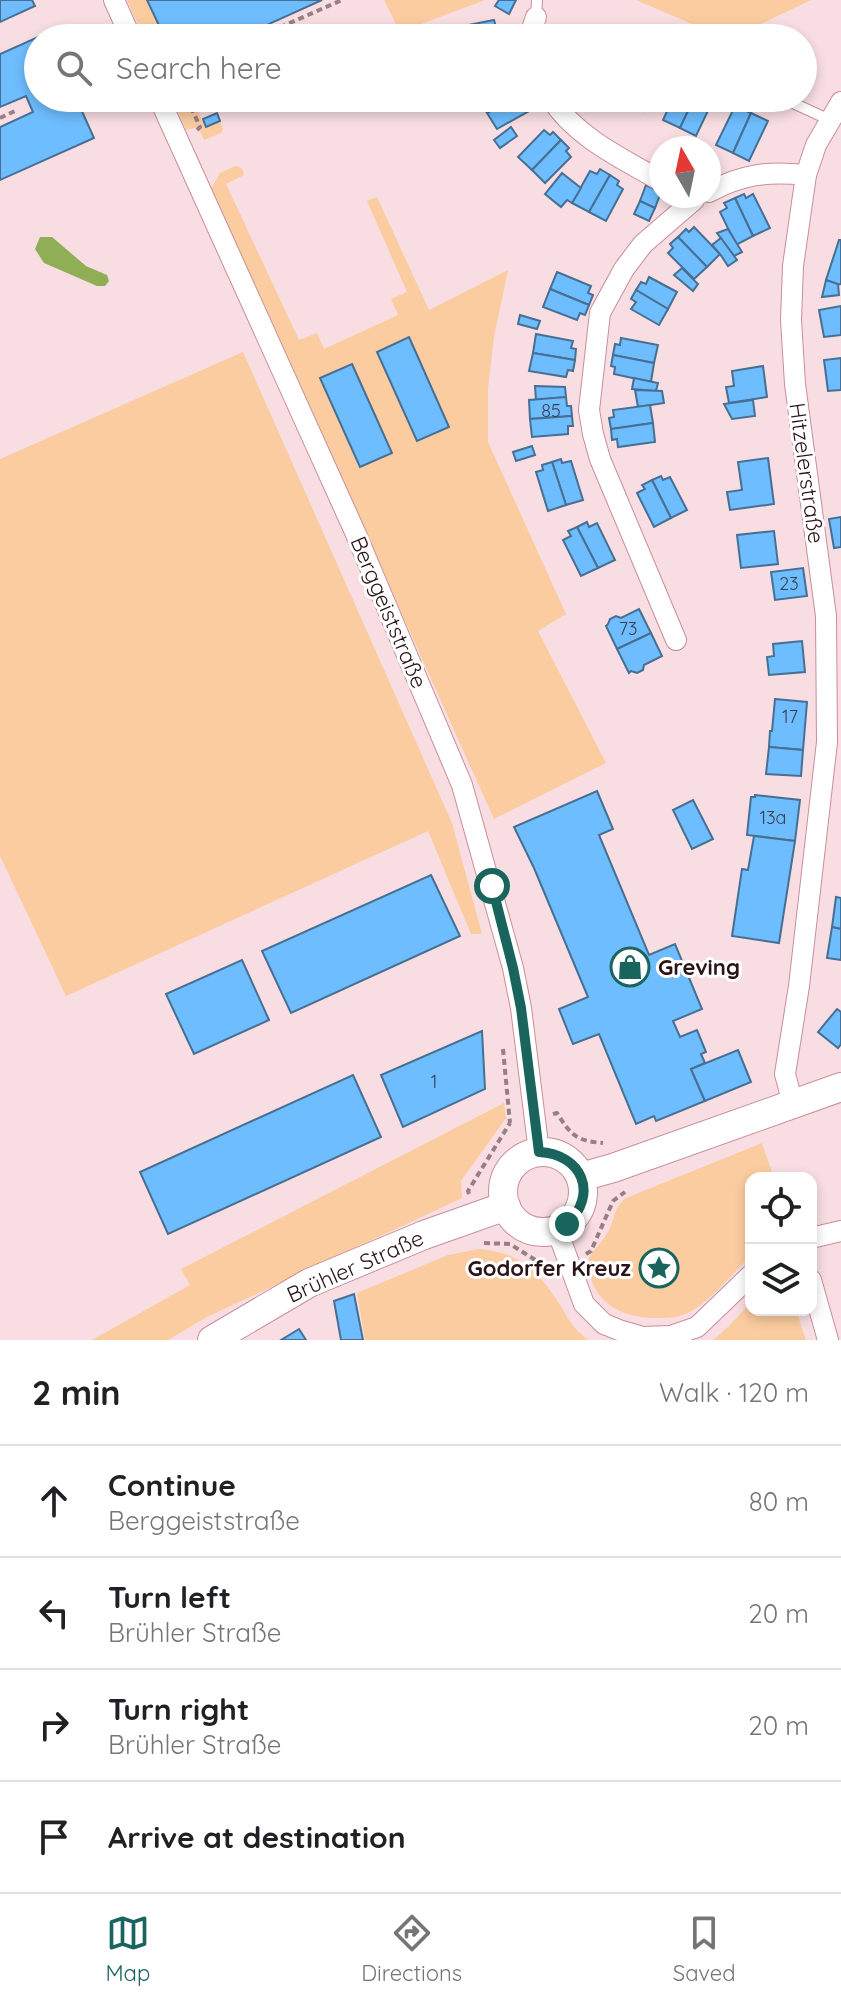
<!DOCTYPE html>
<html lang="en">
<head>
<meta charset="utf-8">
<style>
  :root { --surface:#fff; --page:#f6f6f6; --text:#202124; --muted:#757577; --line:#e0e0e0; --accent:#19655d }
  body { margin:0; font-family:Quicksand,sans-serif; background:var(--page); color:var(--text) }
  .controls { position:absolute; right:24px; bottom:24px; display:grid; overflow:hidden; border-radius:16px; box-shadow:0 4px 12px #0003 }
  .controls button { width:72px; height:72px; display:grid; place-items:center; padding:0; border:0; border-bottom:2px solid var(--line); background:var(--surface); color:var(--text); font:40px sans-serif }
  .compass { position:absolute; left:649px; top:136px; width:72px; height:72px; border-radius:50%; background:var(--surface); box-shadow:0 4px 12px #0003; rotate:351deg }
  .stop { position:absolute; width:24px; height:24px; margin:-18px; border:6px solid #19655d; border-radius:50%; background:#fff }
  .stop.end { background:#19655d; border-color:#fff; box-shadow:0 2px 8px #0008 }
  .list { margin:0; padding:0; list-style:none }
  h2 { display:flex; justify-content:space-between; align-items:center; height:104px; margin:0; padding:0 32px; font-size:34px }
  h2 small { font-size:26px; font-weight:400; color:var(--muted) }
  .list li { display:grid; grid-template-columns:52px 1fr auto; gap:24px; align-items:center; box-sizing:border-box; height:112px; padding:0 32px; border-top:2px solid var(--line) }
  .list b { display:block; font-size:30px; white-space:nowrap }
  .list p { margin:0; font-size:26px; white-space:nowrap; color:var(--muted) }
  .list em { font-size:26px; font-style:normal; color:var(--muted) }
  .icon { flex:none; width:44px; height:44px; fill:none; stroke:currentColor; stroke-width:2; stroke-linecap:round; stroke-linejoin:round }
  .map { position:relative; flex:none; width:841px; height:1340px; overflow:hidden }
  .search { position:absolute; background:var(--surface); box-shadow:0 4px 12px #0003; left:24px; right:24px; top:24px; height:88px; display:flex; align-items:center; gap:20px; box-sizing:border-box; padding:0 28px; border-radius:44px; color:var(--muted); font-size:30px }
  .sheet { height:552px; background:var(--surface) }
  nav { display:flex; justify-content:space-around; align-items:center; box-sizing:border-box; height:112px; border-top:2px solid var(--line); background:var(--surface); font-size:22px; color:var(--muted) }
  nav a { display:grid; justify-items:center; gap:4px }
  nav .on { color:var(--accent) }
  .map>svg:first-child { display:block }
  .green { fill:#fbcc9f }
  .water { fill:#8fae55 }
  .building { fill:#6ebdfe; stroke:#466f93; stroke-width:2 }
  .lines { fill:none; stroke-linecap:round; stroke-linejoin:round }
  .service-casing { stroke:#c98e9a; stroke-width:12 }
  .minor-casing { stroke:#c98e9a; stroke-width:22 }
  .secondary-casing { stroke:#c98e9a; stroke-width:30 }
  .path { stroke:#977f83; stroke-width:4; stroke-dasharray:6 4; stroke-linecap:butt }
  .service { stroke:#fff; stroke-width:10 }
  .minor { stroke:#fff; stroke-width:20 }
  .secondary { stroke:#fff; stroke-width:28 }
  .route { stroke:#19655d; stroke-width:10 }
  .labels { text-anchor:middle; stroke-width:6; stroke-linejoin:round; paint-order:stroke }
  .number-label { font-size:18px; fill:#3b3e52 }
  .street-label { font-size:22px; fill:#2a1419; stroke:#fff }
  .poi-label { font-size:22px; font-weight:bold; fill:#2a1419; stroke:#fff; text-anchor:start }
</style>
</head>
<body>
<div class="map">
<svg width="841" height="1340" viewBox="0 0 841 1340">
  <rect width="100%" height="100%" fill="#f8dee2"/>
  <g class="green">
    <path d="M127 0H148L165 38H144Z"/>
    <path d="M384 0H485L400 32Z"/>
    <path d="M636 0H811L732 38H725Z"/>
    <path d="M172 98H192L205 127 220 121 223 129 221 133 204 140 198 127 186 130Z"/>
    <path d="M235 166 242 168 244 175 226 184 299 340 317 333 324 349 398 315 391 299 407 292 367 201 377 197 429 310 508 270 494 337 488 388V442L566 614 538 631 606 763 494 819 211 189 220 173Z"/>
    <path d="M243 352 452 823 482 934H471L428 831 66 996 0 856V459Z"/>
    <path d="M504 1103 506 1118 461 1181 462 1198 207 1317 168 1340H92L190 1285 181 1269Z"/>
    <path d="M762 1143 774 1178H751V1256C730 1275 712 1301 686 1314 679 1317 670 1318 662 1318 632 1319 601 1310 591 1279 589 1274 587 1267 588 1261 592 1250 604 1241 609 1230 616 1216 613 1208 626 1198Z"/>
    <path d="M479 1249C521 1253 538 1271 560 1305 571 1323 571 1326 588 1340H365L357 1293 448 1255Z"/>
    <path d="M751 1302V1310H796L806 1340H713L729 1326Z"/>
  </g>
  <path class="water" d="M40 237H52L86 266 107 275 109 281 105 286H97L44 263 35 249Z"/>
  <g class="building">
    <path d="M0 0H32L35 6 0 22Z"/>
    <path d="M147 0H322L238 38H165Z"/>
    <path d="M499 0H516L509 14 495 6Z"/>
    <path d="M494 20 496 27 501 26 503 37 460 38 458 27Z"/>
    <path d="M47 33 49 38H38V98H76L94 138 0 180V127L33 112 26 96 0 107V54Z"/>
    <path d="M479 98H515L487 113Z"/>
    <path d="M515 98H528L530 103 526 105 529 111 497 129 487 113Z"/>
    <path d="M629 98H649L643 111 626 104Z"/>
    <path d="M673 98H694L680 128 663 120Z"/>
    <path d="M694 98H714L696 136 680 128Z"/>
    <path d="M735 106 751 113 733 153 716 145Z"/>
    <path d="M217 113 220 121 206 127 203 119Z"/>
    <path d="M751 113 768 121 749 161 733 153Z"/>
    <path d="M511 127 517 136 500 148 494 140Z"/>
    <path d="M544 130 550 135 553 132 561 140 532 170 518 157Z"/>
    <path d="M561 140 569 148 566 151 571 157 545 183 532 170Z"/>
    <path d="M600 169 610 175 589 212 572 203 590 171 597 174Z"/>
    <path d="M562 173 581 188 572 203 567 200 561 207 545 194Z"/>
    <path d="M610 175 619 181 617 185 623 189 606 221 589 212Z"/>
    <path d="M646 185 661 192 655 208 640 201Z"/>
    <path d="M744 194 746 198 753 194 770 228 753 236 735 198Z"/>
    <path d="M735 198 753 236 736 245 720 212 727 208 724 203Z"/>
    <path d="M640 201 655 208 649 221 634 214Z"/>
    <path d="M694 227 720 254 707 267 678 237 686 229 689 232Z"/>
    <path d="M728 229 742 252 734 256 717 233Z"/>
    <path d="M678 237 707 267 694 279 668 253 673 248 670 244Z"/>
    <path d="M721 238 737 260 728 266 720 254 712 245Z"/>
    <path d="M839 240H841V284L837 285 826 280Z"/>
    <path d="M682 268 698 284 693 291 674 275Z"/>
    <path d="M557 272 591 286 588 293 593 295 589 305 550 289Z"/>
    <path d="M649 277 677 292 668 309 636 290 641 282 646 284Z"/>
    <path d="M826 280 838 284 839 295 822 297Z"/>
    <path d="M550 289 589 305 585 315 580 313 577 320 543 307Z"/>
    <path d="M636 290 668 309 659 325 631 309 636 302 631 299Z"/>
    <path d="M841 306V335L824 337 819 310Z"/>
    <path d="M520 315 540 321 537 329 518 324Z"/>
    <path d="M536 334 573 341 571 348 576 349 575 360 533 353Z"/>
    <path d="M409 337 449 427 417 441 377 352Z"/>
    <path d="M621 338 658 345 654 363 613 355 615 344 620 345Z"/>
    <path d="M533 353 575 360 573 371 568 370 566 377 529 371Z"/>
    <path d="M613 355 654 363 651 382 614 374 615 367 611 366Z"/>
    <path d="M841 358V390L828 391 824 360Z"/>
    <path d="M352 364 392 453 360 467 320 378Z"/>
    <path d="M763 366 767 397 729 403 726 387 734 386 732 371Z"/>
    <path d="M634 378 658 383 656 391 632 389Z"/>
    <path d="M535 386 565 387 566 397 536 400Z"/>
    <path d="M635 390 662 391 664 403 638 407Z"/>
    <path d="M566 397 567 406H571L572 416 530 419 529 400Z"/>
    <path d="M753 400 755 416 732 419 724 404Z"/>
    <path d="M650 405 653 423 611 429 609 418 614 417 613 410Z"/>
    <path d="M572 416 573 426H568V434L532 437 530 419Z"/>
    <path d="M653 423 655 442 618 447 617 439 612 440 611 429Z"/>
    <path d="M532 446 535 455 516 461 513 452Z"/>
    <path d="M768 458 774 504 730 510 727 492 742 490 738 462Z"/>
    <path d="M561 459 562 463 571 461 583 500 566 505 552 462Z"/>
    <path d="M552 462 566 505 548 511 536 472 543 470 542 465Z"/>
    <path d="M661 476 663 480 670 477 687 510 671 518 652 480Z"/>
    <path d="M652 480 671 518 654 527 637 493 645 489 642 485Z"/>
    <path d="M841 517V547L834 548 829 519Z"/>
    <path d="M587 522 589 527 597 523 615 560 598 568 577 527Z"/>
    <path d="M577 527 598 568 581 576 563 540 571 536 568 531Z"/>
    <path d="M774 531 778 564 741 568 737 535Z"/>
    <path d="M803 568 807 596 775 600 771 572Z"/>
    <path d="M639 609 651 633 617 649 606 626 608 624 610 619 616 616 621 618Z"/>
    <path d="M651 633 662 656 644 665 643 670 637 673 631 671 629 673 617 649Z"/>
    <path d="M802 641 805 672 769 675 767 657 774 656 773 644Z"/>
    <path d="M775 699 807 702 803 750 769 747 770 731H772Z"/>
    <path d="M769 747 803 750 801 776 766 774Z"/>
    <path d="M597 791 613 829 599 835 649 955 675 944 702 1009 673 1021 680 1037 697 1030 706 1052 701 1054 705 1063 691 1069 705 1101 656 1121 654 1116 636 1124 599 1034 573 1044 559 1009 588 997 534 868 514 827Z"/>
    <path d="M755 795 800 800 795 841 747 835 751 797H755Z"/>
    <path d="M693 800 713 839 692 849 673 810Z"/>
    <path d="M754 836 795 841 779 943 732 936 742 869 748 870Z"/>
    <path d="M431 875 460 936 291 1013 262 951Z"/>
    <path d="M836 897 841 898V929L832 927Z"/>
    <path d="M832 927 841 929V960L827 958Z"/>
    <path d="M242 960 269 1020 194 1054 166 994Z"/>
    <path d="M837 1009 841 1012V1044L838 1048 818 1032Z"/>
    <path d="M482 1031 485 1089 403 1127 381 1075Z"/>
    <path d="M738 1050 751 1082 705 1101 691 1069Z"/>
    <path d="M353 1075 381 1137 168 1234 140 1172Z"/>
    <path d="M354 1294 363 1340H341L334 1301Z"/>
    <path d="M299 1329 306 1340H281Z"/>
  </g>
  <g class="lines">
    <g class="service-casing">
      <g id="service">
        <path d="M536 17 537 0"/>
        <path d="M782 98 830 120"/>
      </g>
    </g>
    <g class="minor-casing">
      <g id="minor">
        <path d="M114 0 131 38"/>
        <path d="M529 38 536 17"/>
        <path d="M159 98 355 532 462 785 513 968 521 1008 539 1152"/>
        <path d="M551 98C575 137 623 159 661 181"/>
        <path d="M709 192C743 174 768 171 806 175"/>
        <path d="M676 640 600 459 593 434 589 410 600 313 624 269 643 244 694 200"/>
        <path d="M793 1104 785 1074 799 986 827 742 826 616 795 384 791 320 793 266 806 175 816 145 841 102"/>
        <path d="M557 1230 584 1304 604 1324 619 1330 643 1337 671 1336 697 1327 751 1275"/>
        <path d="M811 1238 841 1231"/>
        <path d="M811 1280 828 1340"/>
      </g>
    </g>
    <g class="secondary-casing">
      <g id="secondary">
        <circle cx="543" cy="1192" r="40"/>
        <path d="M581 1177 613 1168 841 1087"/>
        <path d="M212 1340 309 1283 424 1235 506 1206"/>
      </g>
    </g>
    <g class="path">
      <path d="M270 38 267 33 342 0"/>
      <path d="M187 98 200 127 196 131"/>
      <path d="M0 118 17 110"/>
      <path d="M503 1049 510 1123"/>
      <path d="M553 1114 557 1113C571 1135 576 1141 603 1143"/>
      <path d="M469 1194 468 1191 510 1123"/>
      <path d="M484 1243 510 1244 548 1268"/>
      <path d="M586 1254 591 1251 613 1201 625 1192"/>
    </g>
    <use href="#service" class="service"/>
    <use href="#minor" class="minor"/>
    <use href="#secondary" class="secondary"/>
  </g>
  <g class="lines">
    <path class="route" d="M492 886 513 968 521 1008 539 1152C582 1154 599 1194 567 1224"/>
  </g>
  <defs>
    <g id="shop-ring" transform="scale(2)"><circle r="9.5" fill="#fff" stroke="#19655d" stroke-width="1.5"/><path d="M-5-2.5h2.3a2.7 3.5 0 0 1 5.4 0H5L5.5 6h-11ZM-1.5-2.5h3a1.5 2.3 0 0 0-3 0Z" fill="#19655d"/></g>
    <g id="sight-ring" transform="scale(2)"><circle r="9.5" fill="#fff" stroke="#19655d" stroke-width="1.5"/><path d="M0-6L1.8-2.2L6-1.7L2.9 1.2L3.7 5.4L0 3.3L-3.7 5.4L-2.9 1.2L-6-1.7L-1.8-2.2Z" fill="#19655d"/></g>
  </defs>
  <g fill-rule="evenodd">
    <use href="#shop-ring" x="630" y="967"/>
    <use href="#sight-ring" x="659" y="1268"/>
  </g>
  <g class="labels">
    <g class="number-label">
      <text x="551" y="417">85</text>
      <text x="789" y="590">23</text>
      <text x="628" y="635">73</text>
      <text x="790" y="723">17</text>
      <text x="773" y="824">13a</text>
      <text x="434" y="1088">1</text>
    </g>
    <g class="street-label">
      <text transform="translate(807 473) rotate(82)" y="8">Hitzelerstraße</text>
      <text transform="translate(389 612) rotate(67)" y="8">Berggeiststraße</text>
      <text transform="translate(355 1266) rotate(-24)" y="8">Brühler Straße</text>
    </g>
    <g class="poi-label">
      <text x="658" y="975">Greving</text>
      <text x="631" y="1276" text-anchor="end">Godorfer Kreuz</text>
    </g>
  </g>
</svg>
<div class="controls">
<button><svg class="icon" aria-label="locate" viewBox="0 0 24 24"><circle cx="12" cy="12" r="6"/><path d="M12 2v4M12 18v4M2 12h4M18 12h4"/></svg></button>
<button><svg class="icon" aria-label="layers" viewBox="0 0 24 24"><path d="M12 4l9 5-9 5-9-5zM3 14l9 5 9-5"/></svg></button>
</div>
<svg class="compass" viewBox="-18 -18 36 36"><path d="M0-13l5 13h-10z" fill="#e53935"/><path d="M0 13l5-13h-10z" fill="#757577"/></svg>
<div class="stop" style="left:492px;top:886px"></div>
<div class="stop end" style="left:567px;top:1224px"></div>
<div class="search"><svg class="icon" aria-label="search" viewBox="0 0 24 24"><circle cx="10" cy="10" r="6"/><path d="M15 15l6 6"/></svg>Search here</div>
</div>
<section class="sheet">
<h2>2 min<small>Walk · 120 m</small></h2>
<ul class="list">
<li><svg class="icon" aria-label="ahead" viewBox="0 0 24 24"><path d="M12 20V5M6 11l6-6 6 6"/></svg><div><b>Continue</b><p>Berggeiststraße</p></div><em>80 m</em></li>
<li><svg class="icon" aria-label="left" viewBox="0 0 24 24"><path d="M17 20v-9H6M10 6l-5 5 5 5"/></svg><div><b>Turn left</b><p>Brühler Straße</p></div><em>20 m</em></li>
<li><svg class="icon" aria-label="right" viewBox="0 0 24 24"><path d="M7 20v-9h11M14 6l5 5-5 5"/></svg><div><b>Turn right</b><p>Brühler Straße</p></div><em>20 m</em></li>
<li><svg class="icon" aria-label="arrive" viewBox="0 0 24 24"><path d="M6 21V4h12l-3 4 3 4H6"/></svg><div><b>Arrive at destination</b></div></li>
</ul>
</section>
<nav>
<a class="on"><svg class="icon" aria-label="map" viewBox="0 0 24 24"><path d="M3 6l6-2 6 2 6-2v14l-6 2-6-2-6 2zM9 4v14M15 6v14"/></svg>Map</a>
<a><svg class="icon" aria-label="directions" viewBox="0 0 24 24"><path d="M12 3l9 9-9 9-9-9zM9 14v-3h6M13 9l2 2-2 2"/></svg>Directions</a>
<a><svg class="icon" aria-label="saved" viewBox="0 0 24 24"><path d="M7 4h10v16l-5-4-5 4z"/></svg>Saved</a>
</nav>
</body>
</html>
